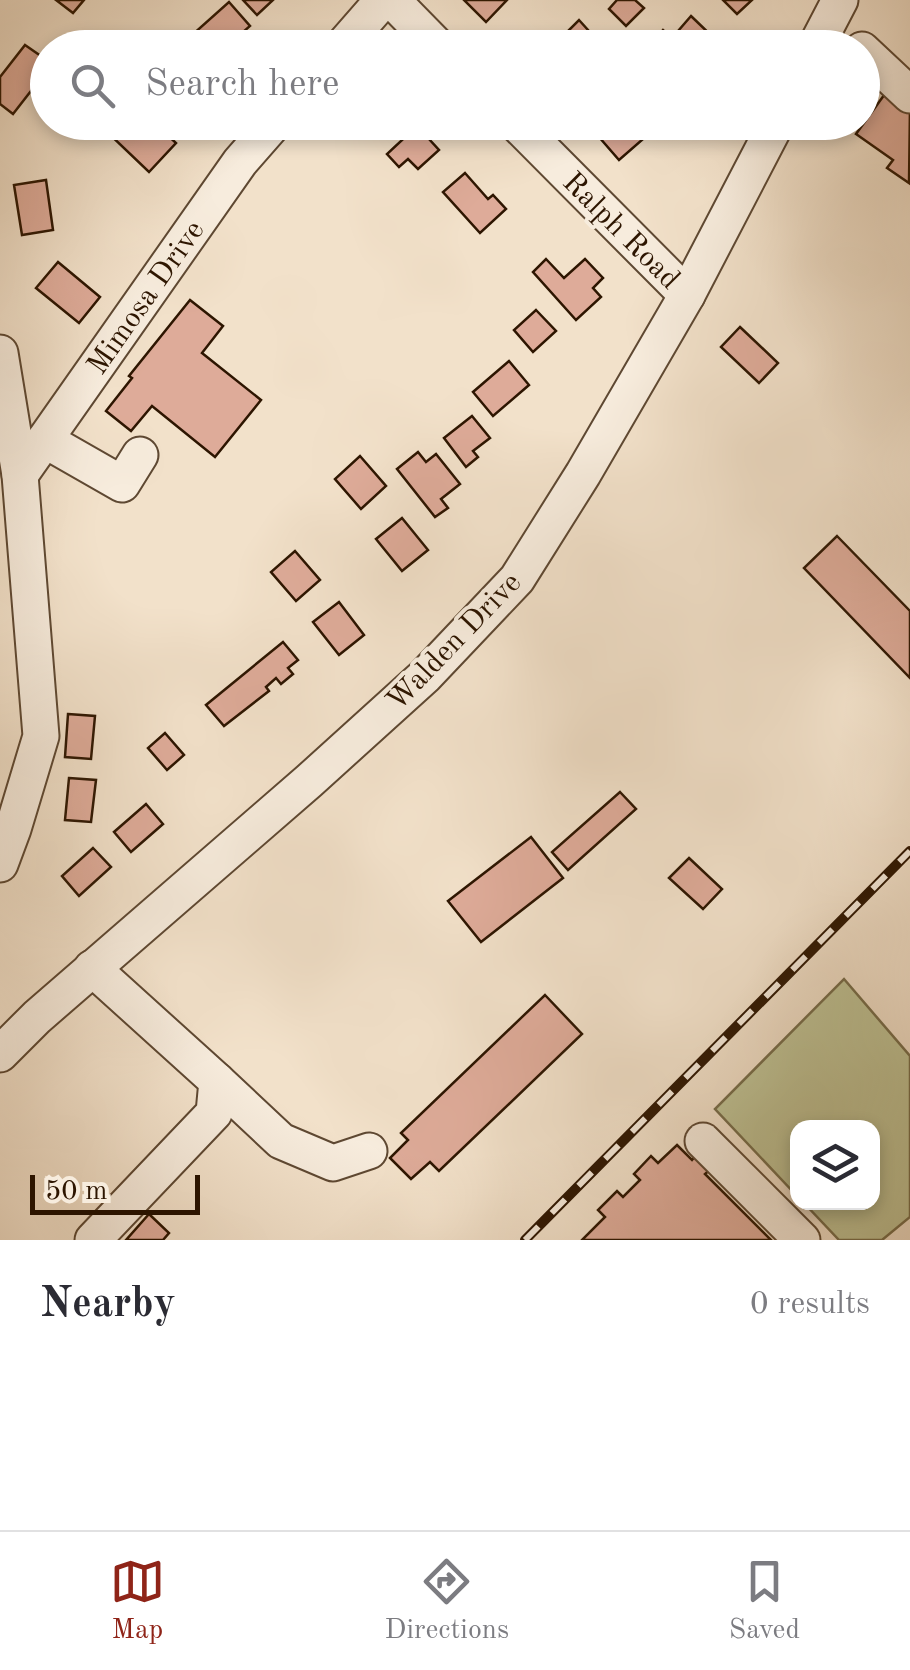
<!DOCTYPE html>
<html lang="en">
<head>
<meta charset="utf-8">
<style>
  :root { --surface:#fff; --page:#f2f2f3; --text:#2b2b33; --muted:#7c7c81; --line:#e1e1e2; --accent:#8f2418 }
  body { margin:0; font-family:"Old Standard TT",serif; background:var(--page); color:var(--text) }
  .controls { position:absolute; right:30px; bottom:30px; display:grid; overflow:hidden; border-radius:20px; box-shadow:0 5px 15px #0003 }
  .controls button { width:90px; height:90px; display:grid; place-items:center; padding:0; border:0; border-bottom:2px solid var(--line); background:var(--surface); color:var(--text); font:50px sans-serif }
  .scale { position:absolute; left:30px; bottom:25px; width:170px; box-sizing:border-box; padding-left:10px; border:5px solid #2d1500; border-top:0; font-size:28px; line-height:35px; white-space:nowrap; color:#2d1500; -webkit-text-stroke:8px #f7ecdd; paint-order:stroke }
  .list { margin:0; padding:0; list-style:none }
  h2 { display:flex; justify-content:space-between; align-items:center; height:130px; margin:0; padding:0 40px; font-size:42px }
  h2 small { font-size:32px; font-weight:400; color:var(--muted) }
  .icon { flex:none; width:55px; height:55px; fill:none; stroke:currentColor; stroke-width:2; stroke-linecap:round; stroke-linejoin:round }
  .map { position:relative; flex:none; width:910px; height:1240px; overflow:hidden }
  .search { position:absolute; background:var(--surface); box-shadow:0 5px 15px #0003; left:30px; right:30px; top:30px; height:110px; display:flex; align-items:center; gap:25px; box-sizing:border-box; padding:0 35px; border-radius:55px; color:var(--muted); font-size:38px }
  .sheet { height:290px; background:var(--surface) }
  nav { display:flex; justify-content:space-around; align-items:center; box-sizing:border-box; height:140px; border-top:2px solid var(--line); background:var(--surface); font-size:28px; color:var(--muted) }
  nav a { display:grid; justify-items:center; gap:5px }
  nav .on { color:var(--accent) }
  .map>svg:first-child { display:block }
  .green { fill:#bec295; stroke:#766c4a; stroke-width:2.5 }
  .building { fill:#deab99; stroke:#2d1500; stroke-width:2.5 }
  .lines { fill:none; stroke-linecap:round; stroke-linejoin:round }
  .minor-casing { stroke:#5e4832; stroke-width:39 }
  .minor { stroke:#f7ecdd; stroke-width:35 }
  .rail-casing { stroke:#2d1500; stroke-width:10 }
  .rail { stroke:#f7ecdd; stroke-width:6; stroke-dasharray:19; stroke-linecap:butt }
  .labels { text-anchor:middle; stroke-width:8; stroke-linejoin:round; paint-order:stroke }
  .street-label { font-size:30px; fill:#2d1500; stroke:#f7ecdd }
</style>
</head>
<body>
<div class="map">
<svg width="910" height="1240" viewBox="0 0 910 1240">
  <rect width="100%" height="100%" fill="#f2e1ca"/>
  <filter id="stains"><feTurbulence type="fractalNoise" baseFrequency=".002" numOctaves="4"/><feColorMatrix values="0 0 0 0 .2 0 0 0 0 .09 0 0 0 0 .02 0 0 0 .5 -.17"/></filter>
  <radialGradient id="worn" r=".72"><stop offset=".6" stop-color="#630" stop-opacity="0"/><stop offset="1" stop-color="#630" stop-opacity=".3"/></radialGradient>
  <path class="green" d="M844 979 910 1056V1217L882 1240H839L804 1203 872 1202V1128H798L797 1196 715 1109Z"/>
  <g class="building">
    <path d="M56 0H84L73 13Z"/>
    <path d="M243 0H273L257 15Z"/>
    <path d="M464 0H507L486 22Z"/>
    <path d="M617 0H635L644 8 626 26 609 9Z"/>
    <path d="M723 0H752L737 14Z"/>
    <path d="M229 2 250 26 225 48H203L192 35Z"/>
    <path d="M691 16 715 39 707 48H648L663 30 672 38Z"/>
    <path d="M579 20 597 40 589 48H574L563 36Z"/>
    <path d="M25 45 48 61V69L13 114 0 104V77Z"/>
    <path d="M887 91 910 107 909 183 887 168 893 160 856 134Z"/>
    <path d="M112 122H132L142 132 150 122H154L176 143 149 172 105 130Z"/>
    <path d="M586 122H654L658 126 619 160Z"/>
    <path d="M417 126 439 150 418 169 408 159 399 167 387 154Z"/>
    <path d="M465 173 488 199 493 195 506 209 480 233 443 192Z"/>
    <path d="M46 180 53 230 22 235 14 185Z"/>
    <path d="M546 259 564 278 585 259 603 278 593 288 601 297 576 320 533 272Z"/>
    <path d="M58 262 100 297 79 323 36 288Z"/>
    <path d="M190 300 223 326 202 353 261 400 215 457 152 406 131 431 106 411 132 378 129 376Z"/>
    <path d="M536 310 556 331 533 352 514 330Z"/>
    <path d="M740 327 778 363 759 383 721 347Z"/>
    <path d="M509 361 529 385 493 416 473 392Z"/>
    <path d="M472 416 490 438 473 451 478 457 466 467 444 438Z"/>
    <path d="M418 452 426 462 436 454 460 484 441 499 448 508 435 517 397 469Z"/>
    <path d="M360 456 386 486 361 509 335 479Z"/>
    <path d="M402 518 428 550 402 571 376 539Z"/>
    <path d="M837 536 910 611V678L804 568Z"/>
    <path d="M295 551 320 580 296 601 271 572Z"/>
    <path d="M339 602 364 635 339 655 313 622Z"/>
    <path d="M283 642 298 660 288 668 293 674 281 684 276 678 266 687 269 691 224 726 206 705Z"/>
    <path d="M68 714 95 716 91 759 65 757Z"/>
    <path d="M165 733 184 755 167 770 148 748Z"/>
    <path d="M69 778 96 780 91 822 65 820Z"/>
    <path d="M620 792 636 809 568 870 552 852Z"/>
    <path d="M146 804 163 824 131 852 114 832Z"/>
    <path d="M531 837 563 878 481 942 448 901Z"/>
    <path d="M93 848 111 867 79 896 62 876Z"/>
    <path d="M689 858 722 889 703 909 669 878Z"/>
    <path d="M545 995 582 1034 439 1171 430 1162 411 1179 390 1158 408 1140 401 1133Z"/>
    <path d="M677 1145 692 1160 698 1153 713 1167 705 1174 771 1240H582L605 1217 598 1210 617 1191 623 1197 640 1180 634 1174 651 1156 658 1163Z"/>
    <path d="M149 1214 169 1233 163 1240H126Z"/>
  </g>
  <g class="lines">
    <g class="minor-casing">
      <g id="minor">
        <path d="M392 0 439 48"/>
        <path d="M341 48 383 0"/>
        <path d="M815 48 840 0"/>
        <path d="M862 50 910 95"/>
        <path d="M515 122 687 295"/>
        <path d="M0 353 20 475 41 736 13 829 0 864"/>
        <path d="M45 440 122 484 140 455"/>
        <path d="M20 475 240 162 275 122"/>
        <path d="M92 968 217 1081 214 1113 93 1240"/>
        <path d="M0 1054 37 1017 309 781 425 676 517 579 583 474 687 295 777 122"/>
        <path d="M217 1081 281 1141 333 1163 369 1151"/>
        <path d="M703 1141 802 1240"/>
      </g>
    </g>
    <use href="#minor" class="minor"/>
    <g class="rail-casing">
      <path id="rail" d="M525 1240 910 851"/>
    </g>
    <use href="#rail" class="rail"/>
  </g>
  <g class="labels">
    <g class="street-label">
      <text transform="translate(622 230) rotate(45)" y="10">Ralph Road</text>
      <text transform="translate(145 297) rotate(-55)" y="10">Mimosa Drive</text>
      <text transform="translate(453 641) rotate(-46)" y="10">Walden Drive</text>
    </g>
  </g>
  <rect width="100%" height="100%" filter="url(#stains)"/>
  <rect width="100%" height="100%" fill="url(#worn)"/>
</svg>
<div class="controls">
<button><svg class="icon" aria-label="layers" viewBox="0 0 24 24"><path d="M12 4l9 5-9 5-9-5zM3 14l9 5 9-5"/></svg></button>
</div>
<div class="scale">50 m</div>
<div class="search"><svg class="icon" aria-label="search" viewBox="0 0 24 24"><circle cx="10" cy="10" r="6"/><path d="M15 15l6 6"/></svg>Search here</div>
</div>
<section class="sheet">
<h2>Nearby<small>0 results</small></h2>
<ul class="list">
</ul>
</section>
<nav>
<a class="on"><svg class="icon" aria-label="map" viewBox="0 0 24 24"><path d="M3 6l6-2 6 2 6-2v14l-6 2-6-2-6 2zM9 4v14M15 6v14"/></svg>Map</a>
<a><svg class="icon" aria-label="directions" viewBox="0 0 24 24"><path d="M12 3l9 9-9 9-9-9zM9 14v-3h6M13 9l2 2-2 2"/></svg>Directions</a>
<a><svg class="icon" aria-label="saved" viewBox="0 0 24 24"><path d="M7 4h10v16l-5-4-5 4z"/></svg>Saved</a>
</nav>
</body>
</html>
